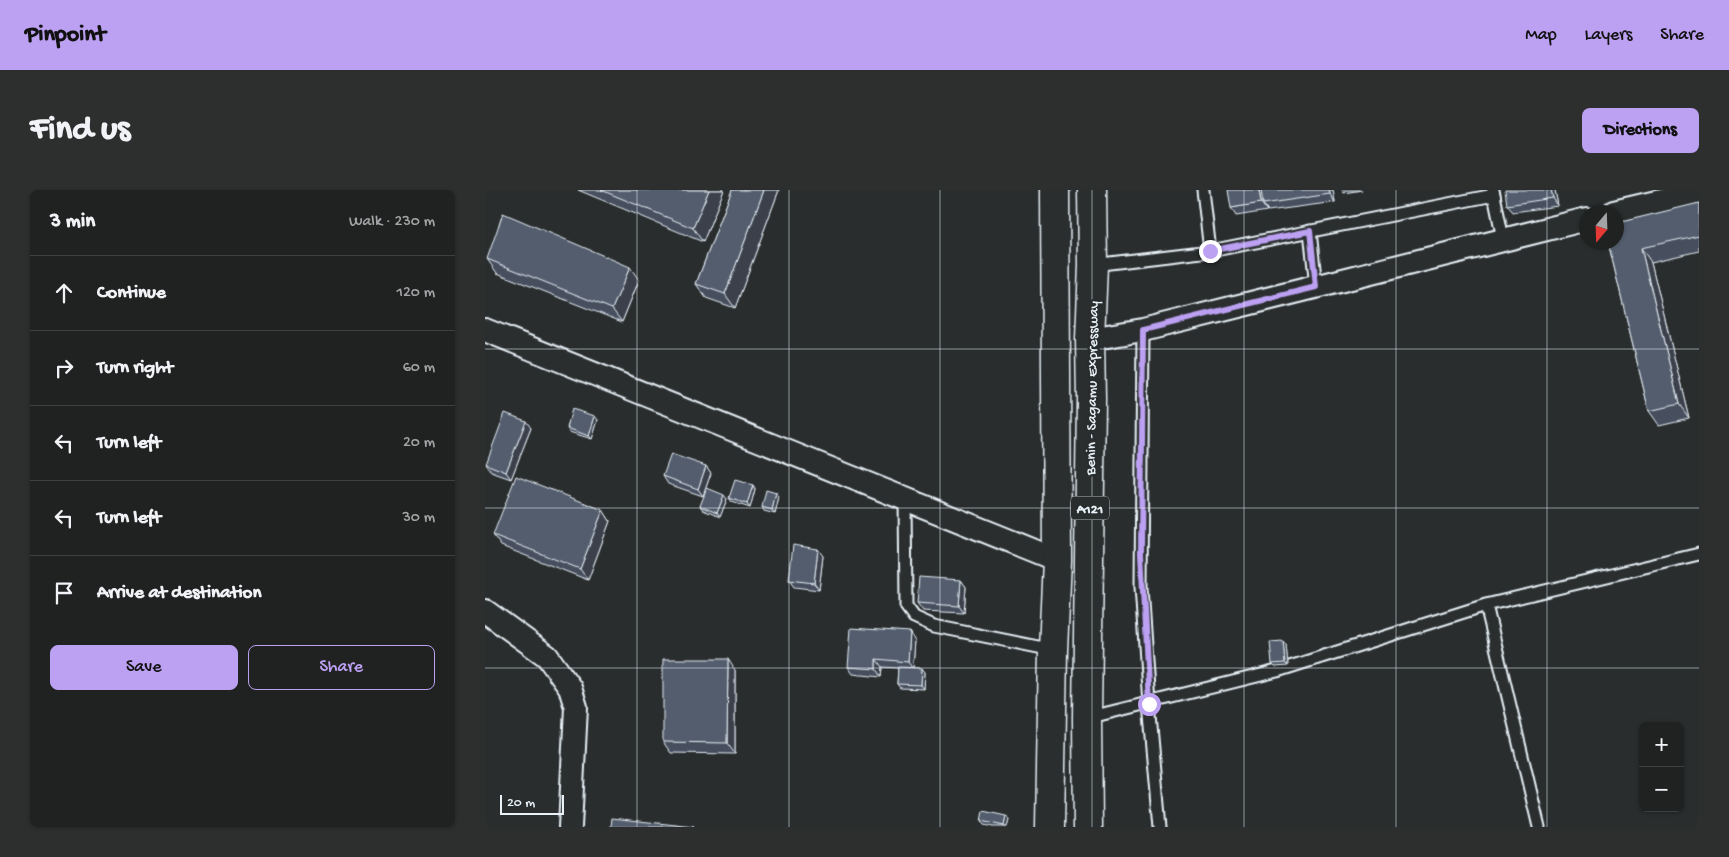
<!DOCTYPE html>
<html lang="en">
<head>
<meta charset="utf-8">
<style>
  :root { --surface:#202222; --page:#2d2f2f; --text:#f1f3f6; --muted:#a2a4a5; --line:#3d3f40; --accent:#bca0f2 }
  body { margin:0; font-family:"Gochi Hand",sans-serif; background:var(--page); color:var(--text) }
  .controls { position:absolute; right:15px; bottom:15px; display:grid; overflow:hidden; border-radius:8px; box-shadow:0 1px 4px #0004 }
  .controls button { width:45px; height:45px; display:grid; place-items:center; padding:0; border:0; border-bottom:1px solid var(--line); background:var(--surface); color:var(--text); font:25px sans-serif }
  .compass { position:absolute; left:1094px; top:15px; width:45px; height:45px; border-radius:50%; background:var(--surface); box-shadow:0 1px 4px #0004; rotate:199deg }
  .scale { position:absolute; left:15px; bottom:12px; width:64px; box-sizing:border-box; padding-left:5px; border:2px solid #e8f1f8; border-top:0; font-size:14px; line-height:18px; white-space:nowrap; color:#e8f1f8; -webkit-text-stroke:4px #2a2d2e; paint-order:stroke }
  .stop { position:absolute; width:15px; height:15px; margin:-11px; border:4px solid #bca0f2; border-radius:50%; background:#fff }
  .stop.end { background:#bca0f2; border-color:#fff; box-shadow:0 1px 5px #0008 }
  .list { margin:0; padding:0; list-style:none }
  h2 { display:flex; justify-content:space-between; align-items:center; height:65px; margin:0; padding:0 20px; font-size:21px }
  h2 small { font-size:16px; font-weight:400; color:var(--muted) }
  .list li { display:grid; grid-template-columns:32px 1fr auto; gap:15px; align-items:center; box-sizing:border-box; height:75px; padding:0 20px; border-top:1px solid var(--line) }
  .list b { display:block; font-size:19px; white-space:nowrap }
  .list em { font-size:16px; font-style:normal; color:var(--muted) }
  .actions { display:flex; gap:10px; padding:15px 20px }
  .actions a { flex:1; padding:11px 0; border:1px solid var(--accent); border-radius:8px; text-align:center; font-size:18px; color:var(--accent) }
  .actions .main { background:var(--accent); color:#111 }
  .icon { flex:none; width:28px; height:28px; fill:none; stroke:currentColor; stroke-width:2; stroke-linecap:round; stroke-linejoin:round }
  .map { position:relative; flex:none; width:1214px; height:637px; overflow:hidden; border-radius:8px }
  header { display:flex; align-items:center; gap:30px; box-sizing:border-box; height:70px; padding:0 25px; background:var(--accent); color:#111 }
  header strong { font-size:24px }
  nav { display:flex; gap:28px; margin-inline-start:auto; font-size:18px }
  .intro { display:flex; align-items:center; justify-content:space-between; box-sizing:border-box; height:120px; padding:0 30px }
  h1 { margin:0; font-size:35px }
  .button { padding:12px 22px; border-radius:8px; background:var(--accent); color:#111; font-size:18px; font-weight:700 }
  main { display:flex; gap:30px; padding:0 30px }
  aside { flex:1; background:var(--surface); border-radius:8px; box-shadow:0 1px 4px #0004 }
  .map>svg:first-child { display:block }
  .lines { fill:none; stroke-linecap:round; stroke-linejoin:round }
  .lane-casing { stroke:#e8f1f8; stroke-width:15 }
  .street-casing { stroke:#e8f1f8; stroke-width:26 }
  .highway-casing { stroke:#e8f1f8; stroke-width:31 }
  .lane { stroke:#2a2d2e; stroke-width:11 }
  .street { stroke:#2a2d2e; stroke-width:22 }
  .highway { stroke:#2a2d2e; stroke-width:28 }
  .wall { fill:#47505e; stroke:#e8f1f8 }
  .shaded-wall { fill:#3a414c; stroke:#e8f1f8 }
  .building { fill:#535d6d; stroke:#e8f1f8 }
  .route { stroke:#bca0f2; stroke-width:6 }
  .grid { fill:none; stroke:#e8f1f8; stroke-width:1; stroke-opacity:0.55 }
  .labels { text-anchor:middle; stroke-width:5; stroke-linejoin:round; paint-order:stroke }
  .shield { fill:#2a2d2e; stroke:#afb6bb; stroke-width:1 }
  .shield-label { font-size:14px; font-weight:bold; fill:#e8f1f8 }
  .street-label { font-size:15px; fill:#e8f1f8; stroke:#2a2d2e }
</style>
</head>
<body>
<header>
<strong>Pinpoint</strong>
<nav><a>Map</a><a>Layers</a><a>Share</a></nav>
</header>
<div class="intro"><h1>Find us</h1><a class="button">Directions</a></div>
<main>
<aside>
<h2>3 min<small>Walk · 230 m</small></h2>
<ul class="list">
<li><svg class="icon" aria-label="ahead" viewBox="0 0 24 24"><path d="M12 20V5M6 11l6-6 6 6"/></svg><div><b>Continue</b></div><em>120 m</em></li>
<li><svg class="icon" aria-label="right" viewBox="0 0 24 24"><path d="M7 20v-9h11M14 6l5 5-5 5"/></svg><div><b>Turn right</b></div><em>60 m</em></li>
<li><svg class="icon" aria-label="left" viewBox="0 0 24 24"><path d="M17 20v-9H6M10 6l-5 5 5 5"/></svg><div><b>Turn left</b></div><em>20 m</em></li>
<li><svg class="icon" aria-label="left" viewBox="0 0 24 24"><path d="M17 20v-9H6M10 6l-5 5 5 5"/></svg><div><b>Turn left</b></div><em>30 m</em></li>
<li><svg class="icon" aria-label="arrive" viewBox="0 0 24 24"><path d="M6 21V4h12l-3 4 3 4H6"/></svg><div><b>Arrive at destination</b></div></li>
</ul>
<div class="actions"><a class="main">Save</a><a>Share</a></div>
</aside>
<div class="map">
<svg width="1214" height="637" viewBox="0 0 1214 637">
  <rect width="100%" height="100%" fill="#2a2d2e"/>
  <filter id="ink" filterUnits="userSpaceOnUse"><feTurbulence type="fractalNoise" baseFrequency=".02" numOctaves="2"/><feDisplacementMap in="SourceGraphic" scale="10" xChannelSelector="R" yChannelSelector="G"/><feConvolveMatrix kernelMatrix="1 2 1 2 8 2 1 2 1" color-interpolation-filters="sRGB"/></filter>
  <g filter="url(#ink)">
    <g class="lines">
      <g class="lane-casing">
        <g id="lane">
          <path d="M718 0 725 61"/>
          <path d="M1008 0 1018 49"/>
          <path d="M825 41 831 97"/>
          <path d="M608 75 725 61 1009 5"/>
          <path d="M658 140 656 397 664 514 675 637"/>
          <path d="M420 309 421 416 429 427 449 436 568 460"/>
          <path d="M1001 415 1054 637"/>
          <path d="M602 528 792 481 1001 415 1214 364"/>
        </g>
      </g>
      <g class="street-casing">
        <g id="street">
          <path d="M1129 22 1214 2"/>
          <path d="M0 140 572 370"/>
          <path d="M605 149 658 140 1102 29"/>
          <path d="M0 421 62 466 85 498 91 517 85 637"/>
        </g>
      </g>
      <g class="highway-casing">
        <g id="highway">
          <path d="M565 637 568 460 572 370 570 0"/>
          <path d="M603 637 602 528 606 209 605 149 608 75 607 0"/>
        </g>
      </g>
      <use href="#lane" class="lane"/>
      <use href="#street" class="street"/>
      <use href="#highway" class="highway"/>
    </g>
    <g class="wall">
      <path d="M93 0H239L218 52Z"/>
      <path d="M247 0H294L250 118 221 108 211 94Z"/>
      <path d="M848 0 850 12 783 21 781 18 782 21 751 26 746 18Z"/>
      <path d="M857 0H877L859 3Z"/>
      <path d="M1070 0 1073 16 1028 22 1022 15Z"/>
      <path d="M1214 13V61L1166 72 1204 228 1174 235 1164 221 1123 52Z"/>
      <path d="M2 69 154 90 137 132 12 83Z"/>
      <path d="M113 230 107 249 84 242 82 238Z"/>
      <path d="M46 238 26 289 6 282 1 274Z"/>
      <path d="M221 276 226 283 218 306 183 294 178 286Z"/>
      <path d="M268 295 270 299 265 318 247 312 244 308Z"/>
      <path d="M294 307 290 324 279 321 277 317Z"/>
      <path d="M242 309 235 327 218 320 215 316Z"/>
      <path d="M118 320 125 331 103 390 16 356 8 345Z"/>
      <path d="M338 366 334 400 309 397 304 390Z"/>
      <path d="M476 390 481 397 479 423 438 421 432 413Z"/>
      <path d="M425 442 430 450 428 478 440 482 439 499 415 498 412 494 413 478 397 477 396 487 368 484 363 477Z"/>
      <path d="M801 455 803 476 790 477 787 474Z"/>
      <path d="M250 480V564L186 563 178 552Z"/>
      <path d="M524 630 522 637H508L499 635 496 631Z"/>
    </g>
    <g class="shaded-wall">
      <path d="M224 0H239L218 52 208 38Z"/>
      <path d="M279 0H294L250 118 240 104Z"/>
      <path d="M774 0H778V14L781 18 782 21 776 13Z"/>
      <path d="M844 0H848L850 12 845 4Z"/>
      <path d="M1066 0H1070L1073 16 1068 8Z"/>
      <path d="M1156 58 1166 72 1204 228 1194 214Z"/>
      <path d="M145 77 154 90 137 132 127 119Z"/>
      <path d="M110 226 113 230 107 249 104 246Z"/>
      <path d="M41 231 46 238 26 289 21 282Z"/>
      <path d="M221 276 226 283 218 306 213 299Z"/>
      <path d="M268 295 270 299 265 318 262 314Z"/>
      <path d="M291 303 294 307 290 324 287 320Z"/>
      <path d="M239 305 242 309 235 327 232 323Z"/>
      <path d="M118 320 125 331 103 390 95 379Z"/>
      <path d="M333 359 338 366 334 400 329 393Z"/>
      <path d="M476 390 481 397 479 423 474 416Z"/>
      <path d="M425 442 430 450 428 479 423 472Z"/>
      <path d="M798 451 801 455 803 476 800 473Z"/>
      <path d="M243 469 250 480V564L242 553Z"/>
      <path d="M391 469 397 477 396 487 391 479Z"/>
      <path d="M437 478 440 482 439 499 436 495Z"/>
      <path d="M521 626 524 630 522 637H519V636Z"/>
    </g>
    <g class="building">
      <path d="M116 0H224L208 38Z"/>
      <path d="M247 0H279L240 104 211 94Z"/>
      <path d="M743 0H774L776 13 746 18Z"/>
      <path d="M776 0H844L845 4 778 14Z"/>
      <path d="M1020 0H1066L1068 8 1022 15Z"/>
      <path d="M1214 13V45L1156 58 1194 214 1164 221 1123 52H1132V33Z"/>
      <path d="M18 23 145 77 127 119 2 69Z"/>
      <path d="M87 219 110 226 104 246 82 238Z"/>
      <path d="M20 223 41 231 21 282 1 274Z"/>
      <path d="M186 264 221 276 213 299 178 286Z"/>
      <path d="M31 286 118 320 95 379 8 345Z"/>
      <path d="M250 290 268 295 262 314 244 308Z"/>
      <path d="M222 298 239 305 232 323 215 316Z"/>
      <path d="M281 300 291 303 287 320 277 317Z"/>
      <path d="M308 355 333 359 329 393 304 390Z"/>
      <path d="M434 387 476 390 474 416 432 413Z"/>
      <path d="M366 438 425 442 423 472 391 469V479L363 477Z"/>
      <path d="M798 451 800 473 787 474 785 452Z"/>
      <path d="M178 469H243L242 553 178 552Z"/>
      <path d="M413 477 437 478 436 495 412 494Z"/>
      <path d="M498 621 521 626 519 636 496 631Z"/>
      <path d="M127 628 209 637H126Z"/>
    </g>
  </g>
  <g class="lines" filter="url(#ink)">
    <path class="route" d="M664 514 656 363 658 140 831 97 825 41 725 61"/>
  </g>
  <path class="grid" d="M152 0V637M304 0V637M455 0V637M607 0V637M759 0V637M911 0V637M1062 0V637M0 159H1214M0 318H1214M0 478H1214"/>
  <g class="labels">
    <rect class="shield" x="586" y="306.5" width="38" height="23" rx="4"/>
    <g class="shield-label">
      <text x="605" y="323">A121</text>
    </g>
    <g class="street-label">
      <text transform="translate(606 198) rotate(-89)" y="5">Benin - Sagamu Expressway</text>
    </g>
  </g>
</svg>
<div class="controls">
<button>+</button>
<button>−</button>
</div>
<svg class="compass" viewBox="-18 -18 36 36"><path d="M0-13l5 13h-10z" fill="#e53935"/><path d="M0 13l5-13h-10z" fill="#a2a4a5"/></svg>
<div class="scale">20 m</div>
<div class="stop" style="left:664px;top:514px"></div>
<div class="stop end" style="left:725px;top:61px"></div>
</div>
</main>
</body>
</html>
